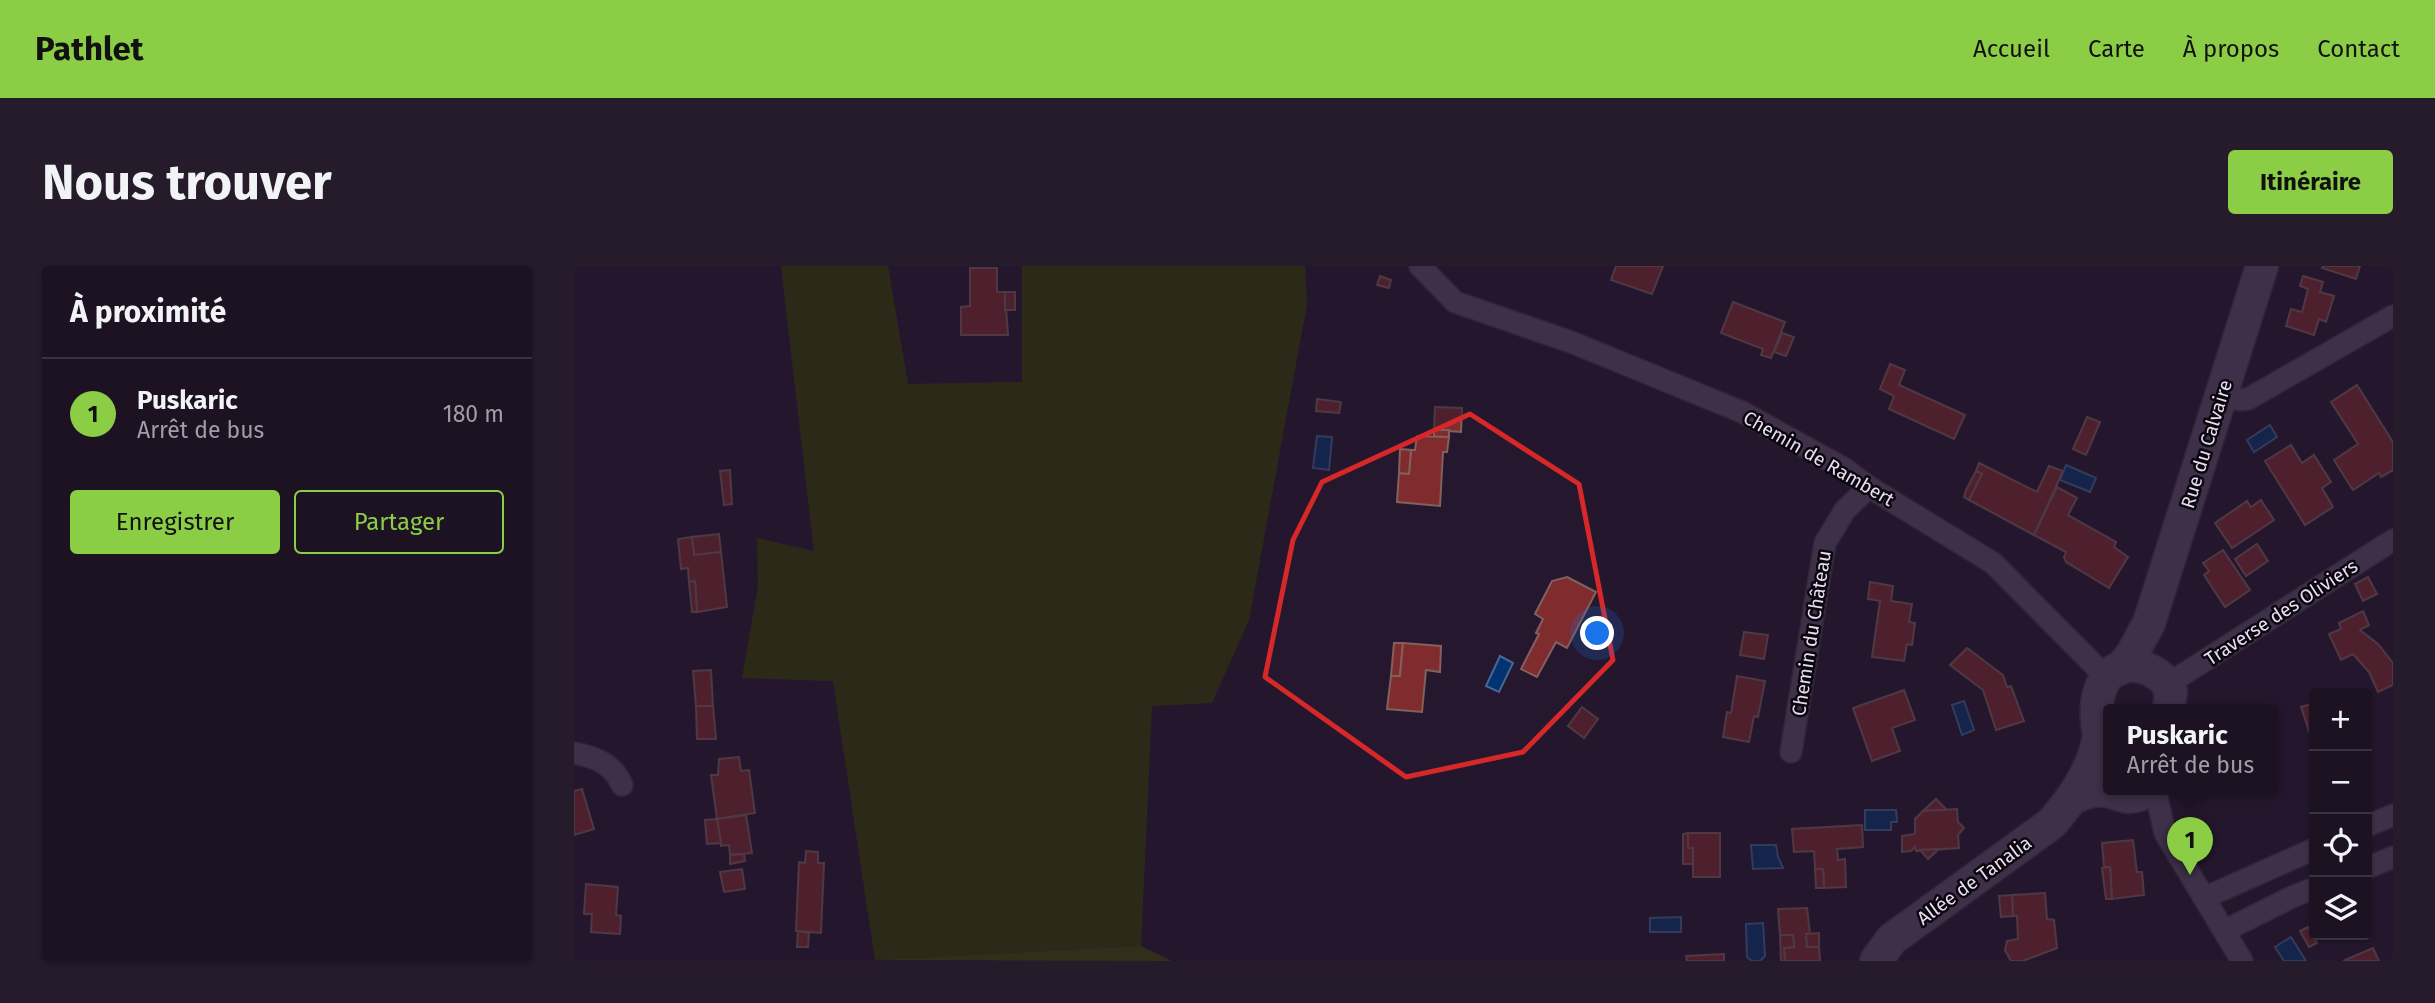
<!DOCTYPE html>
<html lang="fr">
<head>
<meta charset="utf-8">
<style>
  :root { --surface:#1c1222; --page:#251b2a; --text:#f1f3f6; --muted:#a09ea5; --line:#3a3240; --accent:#8bce46 }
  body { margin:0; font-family:"Fira Sans",sans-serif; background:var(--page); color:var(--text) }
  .controls { position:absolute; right:21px; bottom:21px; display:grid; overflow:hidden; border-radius:7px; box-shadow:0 2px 5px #0004 }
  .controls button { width:63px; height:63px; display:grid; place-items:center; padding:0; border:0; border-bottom:2px solid var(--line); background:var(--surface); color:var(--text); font:35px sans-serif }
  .you { position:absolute; left:1024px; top:368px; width:24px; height:24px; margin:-18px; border:5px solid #fff; border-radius:50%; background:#1a73e8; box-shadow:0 0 0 10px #1a73e833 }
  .badge { display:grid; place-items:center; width:46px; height:46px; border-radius:50%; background:var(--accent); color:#111; font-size:23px; font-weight:700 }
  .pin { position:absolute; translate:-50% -58px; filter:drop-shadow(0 2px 4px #0008) }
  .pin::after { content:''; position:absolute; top:37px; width:24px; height:21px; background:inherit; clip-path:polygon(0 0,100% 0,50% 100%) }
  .popup { position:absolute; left:1529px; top:438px; width:175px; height:91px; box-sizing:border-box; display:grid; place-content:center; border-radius:7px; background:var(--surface); filter:drop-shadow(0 2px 5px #0005); font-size:23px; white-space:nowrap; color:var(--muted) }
  .popup b { font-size:26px; color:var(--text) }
  .popup::after { content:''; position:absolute; left:50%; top:100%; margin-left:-14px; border:14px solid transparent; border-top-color:var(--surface) }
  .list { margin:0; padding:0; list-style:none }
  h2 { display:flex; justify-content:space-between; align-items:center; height:91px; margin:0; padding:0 28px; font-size:30px }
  h2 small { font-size:23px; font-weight:400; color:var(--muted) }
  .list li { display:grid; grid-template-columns:46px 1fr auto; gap:21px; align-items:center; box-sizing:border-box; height:112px; padding:0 28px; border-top:2px solid var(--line) }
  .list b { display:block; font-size:26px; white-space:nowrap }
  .list p { margin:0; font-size:23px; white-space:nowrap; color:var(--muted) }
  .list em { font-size:23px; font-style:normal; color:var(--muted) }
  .actions { display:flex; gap:14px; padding:21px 28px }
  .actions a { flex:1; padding:16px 0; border:2px solid var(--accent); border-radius:7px; text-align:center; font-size:24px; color:var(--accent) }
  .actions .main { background:var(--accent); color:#111 }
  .icon { flex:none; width:38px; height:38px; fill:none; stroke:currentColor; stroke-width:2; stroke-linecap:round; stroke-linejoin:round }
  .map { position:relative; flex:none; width:1819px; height:695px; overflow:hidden; border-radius:7px }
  header { display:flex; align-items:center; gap:42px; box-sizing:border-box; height:98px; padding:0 35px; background:var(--accent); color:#111 }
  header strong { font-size:33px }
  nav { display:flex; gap:38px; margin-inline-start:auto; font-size:24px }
  .intro { display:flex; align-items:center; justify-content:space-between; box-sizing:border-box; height:168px; padding:0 42px }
  h1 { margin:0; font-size:49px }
  .button { padding:18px 32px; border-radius:7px; background:var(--accent); color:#111; font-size:24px; font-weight:700 }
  main { display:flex; gap:42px; padding:0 42px }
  aside { flex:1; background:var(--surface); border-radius:7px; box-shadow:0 2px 5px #0004 }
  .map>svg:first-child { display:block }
  .green { fill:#363f00 }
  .forest { fill:#404b00 }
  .water { fill:#003370; stroke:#456796; stroke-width:2 }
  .building { fill:#802c2e; stroke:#82605e; stroke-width:2 }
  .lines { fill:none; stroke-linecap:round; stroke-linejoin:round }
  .street-casing { stroke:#3e3446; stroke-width:24 }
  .secondary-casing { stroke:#3e3446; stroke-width:35 }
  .street { stroke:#5d4f68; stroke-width:21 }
  .secondary { stroke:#5d4f68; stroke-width:32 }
  .marked { fill:none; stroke:#d62828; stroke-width:5; stroke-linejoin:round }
  .labels { text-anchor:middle; stroke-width:5; stroke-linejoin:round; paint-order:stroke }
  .street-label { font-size:19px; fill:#e7dfee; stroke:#0b060f }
</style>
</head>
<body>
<header>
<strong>Pathlet</strong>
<nav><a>Accueil</a><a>Carte</a><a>À propos</a><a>Contact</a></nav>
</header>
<div class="intro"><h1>Nous trouver</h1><a class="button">Itinéraire</a></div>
<main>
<aside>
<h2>À proximité<small></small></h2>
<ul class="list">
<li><span class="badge">1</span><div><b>Puskaric</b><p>Arrêt de bus</p></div><em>180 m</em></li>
</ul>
<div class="actions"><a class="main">Enregistrer</a><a>Partager</a></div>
</aside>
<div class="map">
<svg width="1819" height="695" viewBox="0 0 1819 695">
  <rect width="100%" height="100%" fill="#25182e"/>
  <path class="green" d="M207 0H314L334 118 448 116V0H731L733 38 675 354 638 437 578 440 567 680 301 694 259 415 168 412 184 320 183 272 240 285Z"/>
  <path class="forest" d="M567 680 598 695 301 694Z"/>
  <g class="water">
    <path d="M1696 159 1703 171 1680 186 1673 174Z"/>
    <path d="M743 170 758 171 755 204 739 202Z"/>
    <path d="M1492 199 1522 212 1516 226 1486 214Z"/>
    <path d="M926 390 939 397 925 426 912 420Z"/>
    <path d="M1390 435 1400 464 1388 469 1378 439Z"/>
    <path d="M1291 544H1322L1323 556H1317V564H1291Z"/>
    <path d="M1177 579H1202L1204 591 1209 602 1179 603Z"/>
    <path d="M1107 651V666H1076V652Z"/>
    <path d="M1189 657 1191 690 1186 695H1178L1173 691 1172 658Z"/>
    <path d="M1717 671 1732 695H1710L1701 681Z"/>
  </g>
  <g class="building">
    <path d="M1042 0H1089L1078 28 1037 14Z"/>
    <path d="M1749 0H1786L1782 13 1748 2Z"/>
    <path d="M396 2H423V26H431L434 69H387V41L396 40Z"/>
    <path d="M806 10 817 14 815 22 803 19Z"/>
    <path d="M1729 10 1749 16 1746 26 1760 30 1752 56 1745 53 1740 69 1712 60 1717 43 1728 46 1734 23 1726 20Z"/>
    <rect x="431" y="26" width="10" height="18"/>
    <path d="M1159 36 1211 56 1197 92 1187 89 1189 83 1147 67Z"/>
    <path d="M1208 67 1220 71 1212 90 1200 86Z"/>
    <path d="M1316 98 1331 104 1325 119 1391 149 1380 173 1315 143 1320 130 1306 123Z"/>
    <path d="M1783 119 1819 176V204L1807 211 1805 207 1779 224 1760 194 1784 178 1757 136Z"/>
    <path d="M743 133 767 136 765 147 742 145Z"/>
    <path d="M861 141 888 142 887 166 860 164Z"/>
    <path d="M1513 151 1526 156 1512 189 1499 183Z"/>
    <rect x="860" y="164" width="15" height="7"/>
    <path d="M843 170 875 171 873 186H869L866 240 823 236 825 207 835 208 837 184H841Z"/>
    <path d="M1717 179 1728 197 1740 189 1757 216 1748 222 1759 241 1731 259 1691 195Z"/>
    <path d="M826 183 837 184 835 208 825 207Z"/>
    <path d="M1405 197 1463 226 1475 200 1489 205 1460 269 1395 234 1408 208 1402 205Z"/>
    <path d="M156 204 158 238 150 239 146 205Z"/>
    <path d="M1402 205 1408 208 1395 234 1390 231 1392 224Z"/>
    <path d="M1483 221 1503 232 1494 249 1542 276 1540 281 1554 291 1535 322 1492 296 1490 291 1492 286 1460 269Z"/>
    <path d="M1687 234 1700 254 1658 282 1641 257 1673 235 1677 241Z"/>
    <path d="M145 268 147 286 120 289 118 271Z"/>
    <path d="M118 271 120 289 147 286 153 341 123 346 121 315 115 316 114 302 107 303 104 273Z"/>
    <path d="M1683 278 1694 295 1672 310 1661 293Z"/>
    <path d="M1649 284 1676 324 1651 341 1630 309 1635 305 1629 297Z"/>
    <path d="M993 311 1022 326 993 382 982 376 963 411 947 403 965 368 962 367 969 353 961 348 978 315Z"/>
    <path d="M1794 311 1803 328 1789 335 1781 318Z"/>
    <path d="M121 315 123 346H118L115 316Z"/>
    <path d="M1296 316 1319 320 1317 335 1338 338 1335 356 1341 357 1338 379 1333 378 1330 395 1298 391 1306 335 1294 333Z"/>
    <path d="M1789 345 1795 359 1786 364 1804 378 1819 397V419L1804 426 1795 406 1779 388 1767 394 1755 368 1767 363 1765 357Z"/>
    <path d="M1170 366 1194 369 1190 393 1166 389Z"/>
    <path d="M820 377H829L826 410H817Z"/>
    <path d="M829 377 867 380 866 406 852 404 848 446 813 443 817 410H826Z"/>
    <path d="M1393 382 1429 409 1433 421 1437 420 1450 455 1422 464 1409 424 1376 399Z"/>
    <path d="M137 404 139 440H122L119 405Z"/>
    <path d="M1163 410 1191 415 1184 451 1180 450 1175 476 1149 471 1153 446 1157 447Z"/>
    <path d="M1330 424 1341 454 1318 462 1326 485 1298 495 1279 442Z"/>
    <path d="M1740 437V469L1737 471 1727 441Z"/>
    <path d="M122 440H139L142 473H123Z"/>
    <path d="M1008 441 1024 453 1010 472 994 460Z"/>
    <path d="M165 491 167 505 175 504 181 547 143 553 137 509H144L145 493Z"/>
    <path d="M8 523 20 563 0 569V525Z"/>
    <path d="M1362 533 1373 544 1349 545Z"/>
    <path d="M1383 543 1384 556 1390 562 1384 569 1385 582 1342 585 1341 581 1337 585 1328 586V570L1341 568V553L1349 545Z"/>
    <path d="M172 549 178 587 156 589 155 579 147 580 143 553Z"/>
    <path d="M143 553 147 577 133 578 131 554Z"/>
    <path d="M1288 559 1289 581 1263 583 1264 594 1271 593 1272 621 1250 622 1249 603H1241L1240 585 1220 586 1218 563Z"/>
    <path d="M1114 567H1146V611H1119V582H1114Z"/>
    <path d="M1114 567V582H1119V598H1109V568Z"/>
    <path d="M1559 574 1563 606H1568L1570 629 1538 633 1536 601H1530L1528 577Z"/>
    <path d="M1365 583 1354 593 1346 584Z"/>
    <path d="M232 585 244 586V597H250L247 667 222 665 225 596 231 597Z"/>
    <path d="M170 588 171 595 156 598V589Z"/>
    <path d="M1536 601 1538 633H1532L1528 602Z"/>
    <path d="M168 603 171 623 150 626 146 606Z"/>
    <path d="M1241 603H1249L1250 622H1242Z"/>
    <path d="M12 618 44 621 42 649 47 650 46 668 17 666 18 648H10Z"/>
    <path d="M1471 627 1473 653 1480 654 1483 682 1449 695H1437L1431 684 1433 675 1444 673 1443 650H1439L1438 629Z"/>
    <path d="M1438 629 1439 650 1427 651 1425 630Z"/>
    <path d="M1233 642 1236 668H1232L1233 681H1245L1246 695H1211L1210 682 1220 681 1219 669H1206L1204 643Z"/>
    <path d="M1734 661 1743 677 1735 681 1726 665Z"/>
    <path d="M224 665 235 667 234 681H223Z"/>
    <path d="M1245 667V681H1233L1232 668Z"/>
    <path d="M1206 669H1219L1220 681 1210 682 1211 695H1207Z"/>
    <path d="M1799 682 1805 695H1769Z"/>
    <path d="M1150 688V695H1113L1112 690Z"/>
  </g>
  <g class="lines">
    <g class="street-casing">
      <g id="street">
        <path d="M846 0 881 36 997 76 1168 146 1271 203 1295 221 1419 297 1532 411"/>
        <path d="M1647 129 1666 134 1674 133 1819 50"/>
        <path d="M1594 418 1819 274"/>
        <path d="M1217 486 1251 277 1271 244 1295 221"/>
        <path d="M0 487C22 491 39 498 48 519"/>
        <path d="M1581 523 1591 567 1668 695"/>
        <path d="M1793 560 1819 549"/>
        <path d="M1793 602 1819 591"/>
        <path d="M1630 632 1740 583"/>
        <path d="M1650 665 1718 631 1740 622"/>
      </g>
    </g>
    <g class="secondary-casing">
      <g id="secondary">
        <path d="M1546 403 1558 388 1575 357 1688 0"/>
        <path d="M1529 489C1524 466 1518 441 1528 419 1541 388 1586 398 1597 425L1595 443"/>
        <path d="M1539 523C1549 534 1564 533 1574 523"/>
        <path d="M1499 532C1515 524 1526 522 1543 528"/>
        <path d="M1302 695 1318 673 1478 557C1500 531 1519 504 1525 470"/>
      </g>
    </g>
    <use href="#street" class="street"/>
    <use href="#secondary" class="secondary"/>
  </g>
  <path d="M0 0H1819V695H0ZM896 148 1005 218 1039 394 949 486 832 511 691 411 719 274 748 216Z" fill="#25182e" fill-opacity=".55" fill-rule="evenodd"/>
  <path class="marked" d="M896 148 1005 218 1039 394 949 486 832 511 691 411 719 274 748 216Z"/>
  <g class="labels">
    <g class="street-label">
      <text transform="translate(1632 178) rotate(-73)" y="7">Rue du Calvaire</text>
      <text transform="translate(1245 192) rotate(30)" y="7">Chemin de Rambert</text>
      <text transform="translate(1707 346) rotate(-33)" y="7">Traverse des Oliviers</text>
      <text transform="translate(1237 367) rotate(-81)" y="7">Chemin du Château</text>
      <text transform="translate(1400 614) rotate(-36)" y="7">Allée de Tanalia</text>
    </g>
  </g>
</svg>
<div class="controls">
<button>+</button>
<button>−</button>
<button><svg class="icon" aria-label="locate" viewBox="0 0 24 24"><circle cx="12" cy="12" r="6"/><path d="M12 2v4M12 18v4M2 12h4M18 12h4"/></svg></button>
<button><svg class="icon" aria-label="layers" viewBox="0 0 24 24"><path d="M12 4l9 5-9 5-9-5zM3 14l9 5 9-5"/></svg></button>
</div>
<div class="you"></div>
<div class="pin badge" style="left:1616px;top:609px">1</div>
<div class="popup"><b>Puskaric</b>Arrêt de bus</div>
</div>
</main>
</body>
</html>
